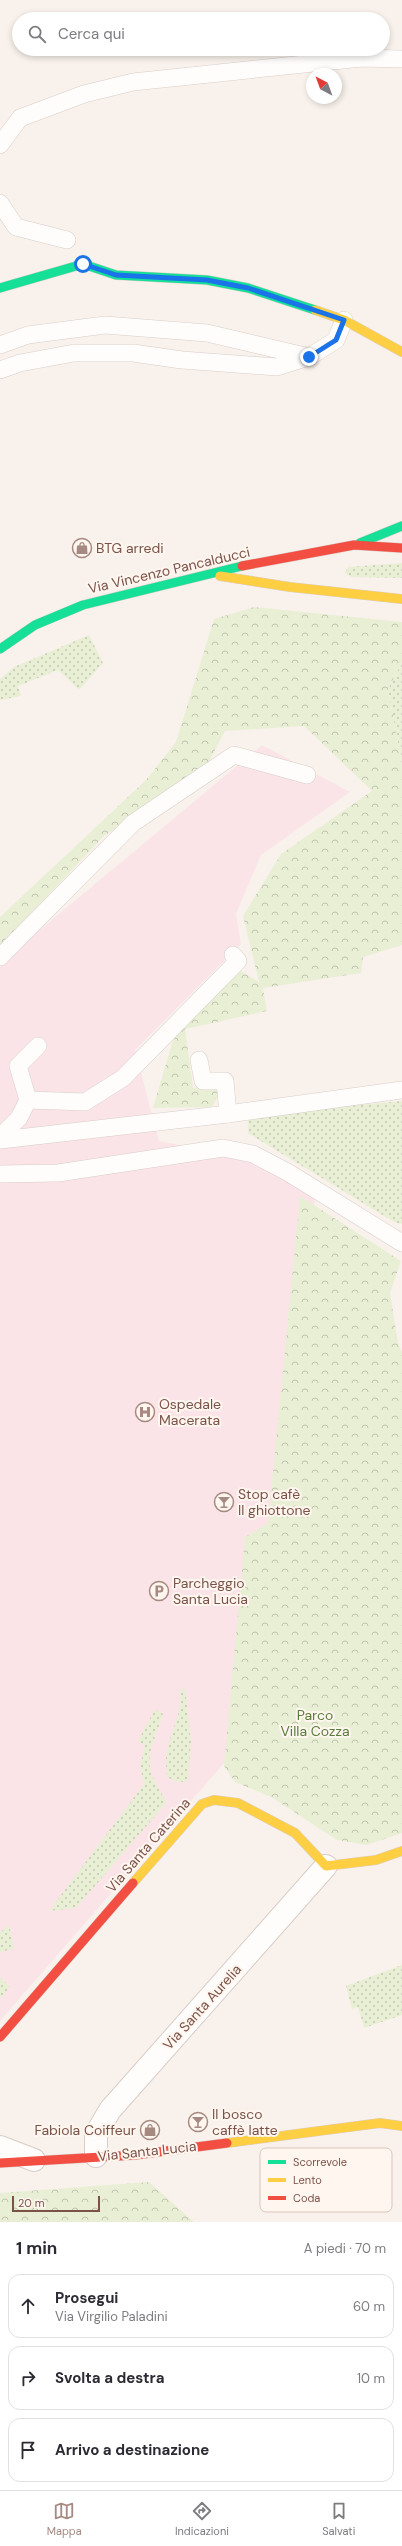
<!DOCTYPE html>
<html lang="it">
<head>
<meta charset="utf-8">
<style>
  :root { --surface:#fff; --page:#f2f2f3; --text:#2b2b33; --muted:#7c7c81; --line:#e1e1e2; --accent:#a68a81 }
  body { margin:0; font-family:"DM Sans",sans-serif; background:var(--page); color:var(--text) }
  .compass { position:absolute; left:306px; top:68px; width:36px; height:36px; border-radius:50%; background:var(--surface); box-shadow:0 2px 6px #0003; rotate:319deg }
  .scale { position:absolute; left:12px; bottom:10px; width:88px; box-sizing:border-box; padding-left:4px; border:2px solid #7a5248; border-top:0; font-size:11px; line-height:14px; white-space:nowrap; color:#7a5248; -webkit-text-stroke:3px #fff6ef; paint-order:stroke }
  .stop { position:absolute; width:12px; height:12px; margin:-9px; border:3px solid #1a73e8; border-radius:50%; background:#fff }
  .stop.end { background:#1a73e8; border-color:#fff; box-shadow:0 1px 4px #0008 }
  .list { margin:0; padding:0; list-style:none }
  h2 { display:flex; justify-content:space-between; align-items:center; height:52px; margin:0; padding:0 16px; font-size:17px }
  h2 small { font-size:13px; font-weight:400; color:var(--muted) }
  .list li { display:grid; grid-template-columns:26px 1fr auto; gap:12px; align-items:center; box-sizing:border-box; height:64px; margin:0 8px 8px; padding:0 8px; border:1px solid var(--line); border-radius:12px }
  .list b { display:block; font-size:15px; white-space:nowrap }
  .list p { margin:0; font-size:13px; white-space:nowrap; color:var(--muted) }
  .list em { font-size:13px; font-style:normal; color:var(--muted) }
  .icon { flex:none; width:22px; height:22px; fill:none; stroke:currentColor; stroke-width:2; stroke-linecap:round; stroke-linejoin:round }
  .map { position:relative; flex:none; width:402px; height:2222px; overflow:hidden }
  .search { position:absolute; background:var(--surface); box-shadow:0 2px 6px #0003; left:12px; right:12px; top:12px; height:44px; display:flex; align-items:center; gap:10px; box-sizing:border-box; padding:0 14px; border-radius:22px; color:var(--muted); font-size:15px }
  .sheet { height:268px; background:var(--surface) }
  nav { display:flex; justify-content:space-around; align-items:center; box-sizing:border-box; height:56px; border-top:1px solid var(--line); background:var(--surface); font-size:11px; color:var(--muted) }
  nav a { display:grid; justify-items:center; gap:2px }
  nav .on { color:var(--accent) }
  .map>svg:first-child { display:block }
  .medical { fill:#fbe4e7 }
  .grass { fill:url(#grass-dots) }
  .park { fill:url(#park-crowns) }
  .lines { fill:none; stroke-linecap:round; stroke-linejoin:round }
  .lane-casing { stroke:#d8cdc8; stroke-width:18 }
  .street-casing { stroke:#d8cdc8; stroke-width:24 }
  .fast-casing { stroke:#dacec9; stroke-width:10 }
  .slow-casing { stroke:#dacec9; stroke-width:10 }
  .jam-casing { stroke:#dacec9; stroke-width:10 }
  .lane { stroke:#fefdfc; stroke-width:17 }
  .street { stroke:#fefdfc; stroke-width:22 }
  .fast { stroke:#16e098; stroke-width:9 }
  .slow { stroke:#ffcf43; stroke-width:9 }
  .jam { stroke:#f24e42; stroke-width:9 }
  .route { stroke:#1a73e8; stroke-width:5 }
  .labels { text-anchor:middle; stroke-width:4; stroke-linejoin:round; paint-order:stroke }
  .poi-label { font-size:14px; fill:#7a5248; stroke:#fff6ef; text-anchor:start }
  .street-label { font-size:14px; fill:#7a5248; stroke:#fff6ef }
  .park-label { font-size:14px; fill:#597b3c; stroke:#fff6ef }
  .key { fill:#fff6ef; stroke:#d7c5bd; stroke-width:1 }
  .key-label { font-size:11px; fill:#7a5248 }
</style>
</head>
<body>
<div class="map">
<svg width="402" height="2222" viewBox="0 0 402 2222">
  <defs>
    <pattern id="grass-dots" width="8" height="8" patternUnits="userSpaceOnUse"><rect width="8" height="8" fill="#e9efd5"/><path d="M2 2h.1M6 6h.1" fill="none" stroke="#c2c4af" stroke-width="1.8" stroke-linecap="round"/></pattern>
    <pattern id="park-crowns" width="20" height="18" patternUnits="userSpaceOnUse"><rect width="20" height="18" fill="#e9efd5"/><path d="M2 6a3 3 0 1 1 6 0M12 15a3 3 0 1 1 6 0" fill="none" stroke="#c2c4af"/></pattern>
  </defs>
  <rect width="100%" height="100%" fill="#f9f2ec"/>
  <path class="medical" d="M262 745 350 792 261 855 236 914 241 944 135 1050 159 1141 252 1160 315 1199 300 1302 280 1523 231 1755 0 2021V963Z"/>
  <g class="grass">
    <path d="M402 563V578L351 577 345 573 348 567Z"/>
    <path d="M89 635 103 663 79 690 58 670 18 686 21 696 0 700V679L14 667Z"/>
    <path d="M402 662V765L388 689Z"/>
    <path d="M402 1101V1224L394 1222 248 1133 249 1115Z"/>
    <path d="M180 1689H185L191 1741 188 1781C179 1783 173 1782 167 1776 166 1767 165 1756 168 1747 173 1727 183 1711 180 1689Z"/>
    <path d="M155 1709 163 1714C149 1756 140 1762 167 1802L76 1908 49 1911 144 1784 140 1766 145 1746 138 1741Z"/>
    <path d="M9 1925 14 1949 0 1952V1932Z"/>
    <path d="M402 1965V2015L364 2028 358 2007 352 2009 346 1986Z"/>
    <path d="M0 1977 10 1987 0 1999Z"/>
  </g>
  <g class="park">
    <path d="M254 607 402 622V662L388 689 402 765V945L363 957 361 973 263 988 267 1011 185 1029 193 1088 222 1089 212 1107 153 1108 175 1033 231 965 259 982 243 916 281 854 372 791 304 726 225 731 204 771 104 836 0 946V917L146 780 176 742 214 619Z"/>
    <path d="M300 1196 401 1261 390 1293 398 1343 402 1352V1833L367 1845 337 1840 271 1797 235 1782 224 1766 245 1537 268 1523Z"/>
    <path d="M149 2182 194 2222H0V2193Z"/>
  </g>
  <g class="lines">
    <g class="lane-casing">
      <g id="lane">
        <path d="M0 145 20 118 84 94 133 82 362 58 402 59"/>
        <path d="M0 203 16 227 67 240"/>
        <path d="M0 345 28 335 105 325 207 333 309 357 336 340 344 320"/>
        <path d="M0 370 20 363 74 353H133L182 360 277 367 309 357"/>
        <path d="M0 957 133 823 234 755 307 775"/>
        <path d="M199 1060 203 1081H225L228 1114"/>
        <path d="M28 1100 18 1066 38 1046"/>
        <path d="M0 1137 19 1118 28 1100 85 1102 123 1078 238 961 233 955"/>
        <path d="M0 1140 228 1114 402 1090"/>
        <path d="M0 1174 58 1173 223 1148 253 1154 289 1173 402 1243"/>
      </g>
    </g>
    <g class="street-casing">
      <g id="street">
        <path d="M0 2147 34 2160"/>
        <path d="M96 2156V2134L110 2110 326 1866"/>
      </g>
    </g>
    <g class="fast-casing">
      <g id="fast">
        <path d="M0 288 83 264 116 275 207 280 248 288 315 310"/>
        <path d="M360 543 402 526"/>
        <path d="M0 649 35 625 83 605 242 566"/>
      </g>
    </g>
    <g class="slow-casing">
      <g id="slow">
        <path d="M315 310 344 320 402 352"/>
        <path d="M220 576 290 587 402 599"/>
        <path d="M133 1883 202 1804 214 1800 238 1803 295 1833 326 1866 376 1860 402 1851"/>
        <path d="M227 2143 380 2123 402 2126"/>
      </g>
    </g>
    <g class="jam-casing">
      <g id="jam">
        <path d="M242 566 354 545 402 548"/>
        <path d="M0 2037 133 1883"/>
        <path d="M0 2163 135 2155 227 2143"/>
      </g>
    </g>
    <use href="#lane" class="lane"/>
    <use href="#street" class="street"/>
    <use href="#fast" class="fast"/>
    <use href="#slow" class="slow"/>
    <use href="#jam" class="jam"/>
  </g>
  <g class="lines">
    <path class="route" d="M83 264 116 275 207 280 248 288 344 320 336 340 309 357"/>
  </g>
  <defs>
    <g id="shop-ring" transform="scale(1)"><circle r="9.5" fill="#fff6ef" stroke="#a68a81" stroke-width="1.5"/><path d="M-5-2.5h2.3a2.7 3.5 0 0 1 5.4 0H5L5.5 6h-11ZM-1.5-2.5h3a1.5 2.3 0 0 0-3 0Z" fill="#a68a81"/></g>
    <g id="hospital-ring" transform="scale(1)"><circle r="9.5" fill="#fff6ef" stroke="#a68a81" stroke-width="1.5"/><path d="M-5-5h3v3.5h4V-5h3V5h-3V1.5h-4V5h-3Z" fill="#a68a81"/></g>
    <g id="bar-ring" transform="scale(1)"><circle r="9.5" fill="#fff6ef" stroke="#a68a81" stroke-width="1.5"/><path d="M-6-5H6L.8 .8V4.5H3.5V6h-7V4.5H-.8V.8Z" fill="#a68a81"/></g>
    <g id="parking-ring" transform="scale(1)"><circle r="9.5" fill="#fff6ef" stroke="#a68a81" stroke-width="1.5"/><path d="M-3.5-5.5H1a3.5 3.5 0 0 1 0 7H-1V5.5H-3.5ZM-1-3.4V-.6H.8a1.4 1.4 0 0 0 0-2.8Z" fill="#a68a81"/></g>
  </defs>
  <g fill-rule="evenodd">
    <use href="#shop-ring" x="82" y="548"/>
    <use href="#hospital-ring" x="145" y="1412"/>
    <use href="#bar-ring" x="224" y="1502"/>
    <use href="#parking-ring" x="159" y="1591"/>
    <use href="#bar-ring" x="198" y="2122"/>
    <use href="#shop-ring" x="150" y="2130"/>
  </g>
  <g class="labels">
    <g class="poi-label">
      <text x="96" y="553">BTG arredi</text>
      <text x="159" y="1409">Ospedale<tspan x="159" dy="16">Macerata</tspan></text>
      <text x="238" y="1499">Stop cafè<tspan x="238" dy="16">Il ghiottone</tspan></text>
      <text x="173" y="1588">Parcheggio<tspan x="173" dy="16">Santa Lucia</tspan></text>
      <text x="212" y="2119">Il bosco<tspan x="212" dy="16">caffè latte</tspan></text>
      <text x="136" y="2135" text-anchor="end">Fabiola Coiffeur</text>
    </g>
    <g class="street-label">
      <text transform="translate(169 570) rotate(-13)" y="5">Via Vincenzo Pancalducci</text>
      <text transform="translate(148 1845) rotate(-49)" y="5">Via Santa Caterina</text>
      <text transform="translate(202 2007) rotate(-48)" y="5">Via Santa Aurelia</text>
      <text transform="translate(147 2151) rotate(-6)" y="5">Via Santa Lucia</text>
    </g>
    <g class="park-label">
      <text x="315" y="1720">Parco<tspan x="315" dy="16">Villa Cozza</tspan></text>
    </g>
  </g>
  <rect x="260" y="2148" width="132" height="64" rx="6" class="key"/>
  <rect x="268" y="2160" width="18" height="4" fill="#16e098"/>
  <rect x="268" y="2178" width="18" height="4" fill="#ffcf43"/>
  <rect x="268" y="2196" width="18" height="4" fill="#f24e42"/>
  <g class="key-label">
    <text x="293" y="2166">Scorrevole</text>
    <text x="293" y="2184">Lento</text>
    <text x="293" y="2202">Coda</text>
  </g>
</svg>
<svg class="compass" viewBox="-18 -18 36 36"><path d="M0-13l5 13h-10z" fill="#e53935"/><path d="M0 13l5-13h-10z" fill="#7c7c81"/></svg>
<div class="scale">20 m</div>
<div class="stop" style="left:83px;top:264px"></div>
<div class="stop end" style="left:309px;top:357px"></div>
<div class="search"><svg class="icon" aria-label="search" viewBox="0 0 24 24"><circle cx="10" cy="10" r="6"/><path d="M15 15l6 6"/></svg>Cerca qui</div>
</div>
<section class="sheet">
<h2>1 min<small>A piedi · 70 m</small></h2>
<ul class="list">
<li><svg class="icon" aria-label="ahead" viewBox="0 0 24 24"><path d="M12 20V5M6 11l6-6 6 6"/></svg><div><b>Prosegui</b><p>Via Virgilio Paladini</p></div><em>60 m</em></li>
<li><svg class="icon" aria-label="right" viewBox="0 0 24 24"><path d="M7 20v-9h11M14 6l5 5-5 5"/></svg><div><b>Svolta a destra</b></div><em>10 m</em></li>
<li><svg class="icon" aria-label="arrive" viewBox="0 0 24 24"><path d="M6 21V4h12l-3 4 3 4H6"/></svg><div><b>Arrivo a destinazione</b></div></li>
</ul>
</section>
<nav>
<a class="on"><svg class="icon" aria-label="map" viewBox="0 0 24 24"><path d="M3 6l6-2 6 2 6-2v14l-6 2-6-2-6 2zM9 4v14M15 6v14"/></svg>Mappa</a>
<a><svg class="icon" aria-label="directions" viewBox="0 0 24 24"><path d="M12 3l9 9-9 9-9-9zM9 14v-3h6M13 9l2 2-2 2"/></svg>Indicazioni</a>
<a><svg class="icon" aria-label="saved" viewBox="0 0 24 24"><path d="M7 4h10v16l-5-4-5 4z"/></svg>Salvati</a>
</nav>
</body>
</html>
